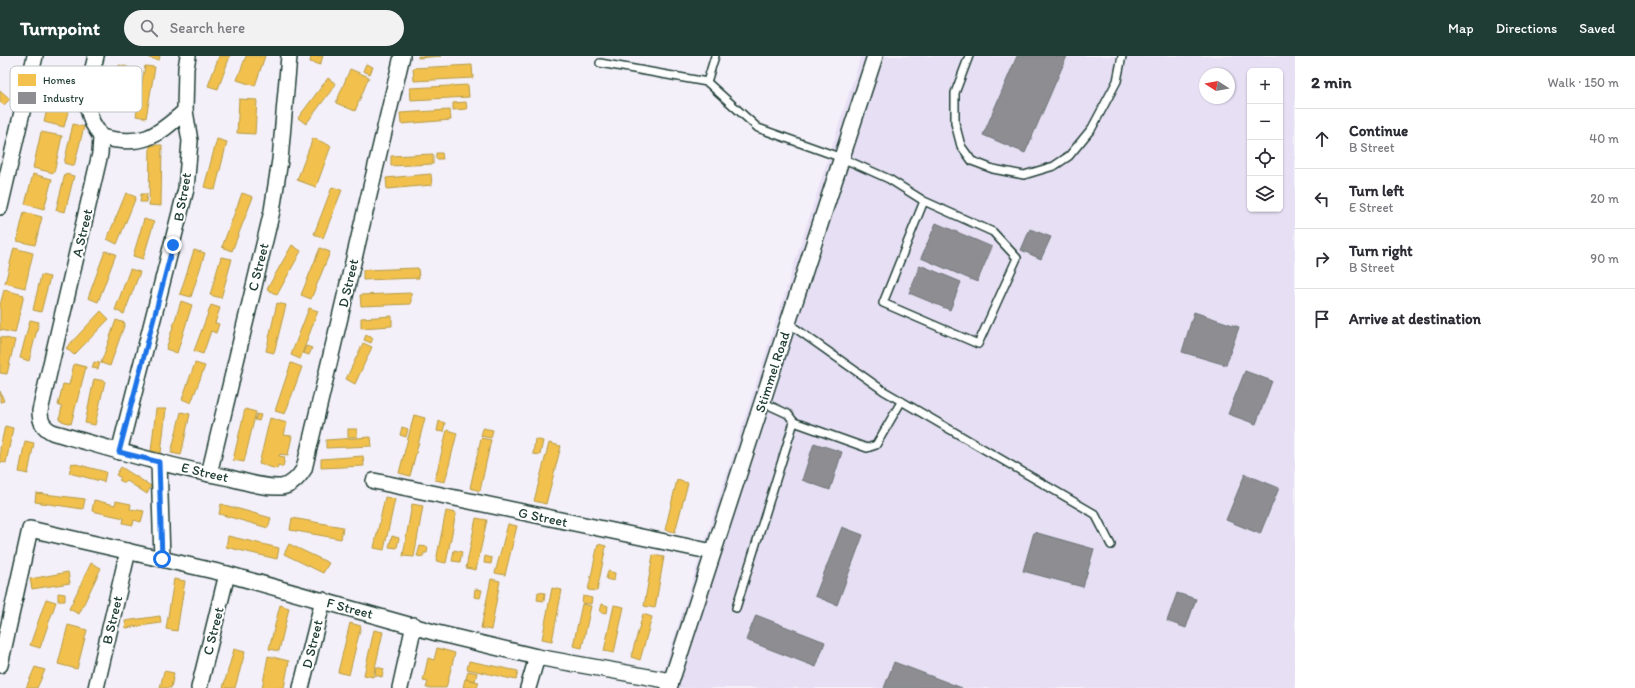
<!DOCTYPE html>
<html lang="en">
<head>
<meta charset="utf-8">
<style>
  :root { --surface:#fff; --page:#f2f2f3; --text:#2b2b33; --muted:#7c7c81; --line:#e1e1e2; --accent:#1f3d34 }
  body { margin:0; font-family:Itim,sans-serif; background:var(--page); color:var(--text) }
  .controls { position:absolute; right:12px; top:12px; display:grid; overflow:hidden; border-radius:6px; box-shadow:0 1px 3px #0004 }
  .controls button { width:36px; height:36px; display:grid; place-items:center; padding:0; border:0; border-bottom:1px solid var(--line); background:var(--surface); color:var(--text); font:20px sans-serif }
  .compass { position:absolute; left:1199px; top:12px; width:36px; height:36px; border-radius:50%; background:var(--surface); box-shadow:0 1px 3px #0004; rotate:281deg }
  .stop { position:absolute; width:12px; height:12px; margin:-9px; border:3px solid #1a73e8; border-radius:50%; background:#fff }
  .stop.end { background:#1a73e8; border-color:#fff; box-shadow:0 1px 4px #0008 }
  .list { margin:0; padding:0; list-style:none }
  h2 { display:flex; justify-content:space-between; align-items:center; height:52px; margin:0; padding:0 16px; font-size:17px }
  h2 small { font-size:13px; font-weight:400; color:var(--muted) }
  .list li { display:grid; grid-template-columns:26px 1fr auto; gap:12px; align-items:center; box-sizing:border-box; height:60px; padding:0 16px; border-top:1px solid var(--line) }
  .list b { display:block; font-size:15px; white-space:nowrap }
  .list p { margin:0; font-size:13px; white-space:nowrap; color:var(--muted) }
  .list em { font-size:13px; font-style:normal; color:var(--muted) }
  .icon { flex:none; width:22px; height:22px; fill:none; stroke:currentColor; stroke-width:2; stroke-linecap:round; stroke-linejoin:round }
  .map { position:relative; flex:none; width:1295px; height:632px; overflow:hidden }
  header { display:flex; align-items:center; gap:24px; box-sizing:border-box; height:56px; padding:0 20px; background:var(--accent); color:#fff }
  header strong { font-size:19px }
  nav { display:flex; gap:22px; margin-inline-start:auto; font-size:14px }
  .search { width:280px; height:36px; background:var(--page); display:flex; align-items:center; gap:10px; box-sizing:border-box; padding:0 14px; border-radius:22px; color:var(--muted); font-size:15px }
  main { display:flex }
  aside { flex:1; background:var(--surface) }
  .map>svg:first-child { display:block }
  .built { fill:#e7dff4; fill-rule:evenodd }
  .homes { fill:#f2c14e; stroke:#b39946 }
  .industry { fill:#8d8d92; stroke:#6c7576 }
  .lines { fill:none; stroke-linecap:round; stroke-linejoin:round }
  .lane-casing { stroke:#1f3d34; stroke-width:10 }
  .street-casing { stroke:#1f3d34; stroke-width:18 }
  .lane { stroke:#fff; stroke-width:7 }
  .street { stroke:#fff; stroke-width:15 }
  .route { stroke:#1a73e8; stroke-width:5 }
  .labels { text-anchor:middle; stroke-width:4; stroke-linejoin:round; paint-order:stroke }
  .street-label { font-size:14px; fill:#1f3d34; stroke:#fff }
  .key { fill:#fff; stroke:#bcc5c2; stroke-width:1 }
  .key-label { font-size:11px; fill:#1f3d34 }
</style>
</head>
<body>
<header>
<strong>Turnpoint</strong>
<div class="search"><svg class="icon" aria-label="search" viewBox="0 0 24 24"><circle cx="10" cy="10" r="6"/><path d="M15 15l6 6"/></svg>Search here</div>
<nav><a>Map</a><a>Directions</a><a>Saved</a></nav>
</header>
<main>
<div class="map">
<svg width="1295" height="632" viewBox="0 0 1295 632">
  <rect width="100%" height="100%" fill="#f4f0fa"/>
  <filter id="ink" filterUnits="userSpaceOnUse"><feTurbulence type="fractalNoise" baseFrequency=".025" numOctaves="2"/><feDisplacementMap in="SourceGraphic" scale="8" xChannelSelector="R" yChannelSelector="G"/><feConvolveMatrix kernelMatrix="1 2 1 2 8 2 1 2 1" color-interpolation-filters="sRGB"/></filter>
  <g filter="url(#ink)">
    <path class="built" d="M861 0H1295V632H658ZM1250 15H1280V153H1250ZM1205 18H1229V42H1205Z"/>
    <g class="homes">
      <path d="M150 0H160L159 4 149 2Z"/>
      <path d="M219 0H230L218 33 208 30Z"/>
      <path d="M246 0H265L255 30 237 24Z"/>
      <path d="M311 0H323L320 9 310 6Z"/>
      <path d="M418 0H441L418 2Z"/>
      <path d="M366 8 373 11 370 18 363 15Z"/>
      <path d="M119 9 128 11 123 36 114 34Z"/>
      <path d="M472 9 473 22 414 25 413 12Z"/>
      <path d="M145 10 155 11 146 62 136 60Z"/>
      <path d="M350 13 369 21 355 55 336 47Z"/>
      <path d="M328 22 336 28 306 68 298 62Z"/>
      <path d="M468 29 469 41 411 44 410 32Z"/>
      <path d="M52 32 73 37 64 71 44 66Z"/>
      <path d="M0 34 10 43 4 49 0 46Z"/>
      <path d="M239 43 257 44 255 78 237 77Z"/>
      <path d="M466 46 467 53 453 54V47Z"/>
      <path d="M450 54 451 64 401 68 400 57Z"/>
      <path d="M73 68 84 71 74 110 64 107Z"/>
      <path d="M41 76 62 80 54 117 33 112Z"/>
      <path d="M313 82 331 90 316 131 297 124Z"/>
      <path d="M217 83 227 86 215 134 204 131Z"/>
      <path d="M150 89H162L161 150 149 149Z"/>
      <path d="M436 97H442L443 103H436Z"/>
      <path d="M433 98V108L391 110V100Z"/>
      <path d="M33 118 52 123 44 153 25 148Z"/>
      <path d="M65 118 74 120 65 156 56 154Z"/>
      <path d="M431 118 432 129 387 133 386 122Z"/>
      <path d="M332 131 342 134 323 182 314 178Z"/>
      <path d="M126 137 136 141 117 188 107 183Z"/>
      <path d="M242 137 253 141 232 195 222 191Z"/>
      <path d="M141 138H147L146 146H140Z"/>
      <path d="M24 156 42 161 35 189 17 185Z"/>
      <path d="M144 163 154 166 143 203 133 200Z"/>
      <path d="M292 189 301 195 277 239 267 233Z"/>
      <path d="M14 192 33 197 25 232 5 227Z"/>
      <path d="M320 192 330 196 311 243 301 239Z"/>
      <path d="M194 194 205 197 191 241 180 238Z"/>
      <path d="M105 195 116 198 98 246 88 242Z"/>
      <path d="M221 201 232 203 221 242 210 239Z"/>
      <path d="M418 212 419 222 363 224V214Z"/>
      <path d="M130 213 140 216 124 258 115 254Z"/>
      <path d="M41 219 50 221 41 256 33 254Z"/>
      <path d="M4 234 24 239 15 277 0 274V249Z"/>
      <path d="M411 237V248L361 250 360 239Z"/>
      <path d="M181 245 192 249 177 297 166 293Z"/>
      <path d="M277 247 286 249 274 297 266 295Z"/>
      <path d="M211 249 220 252 215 267 219 268 216 277 211 275 203 298 194 295Z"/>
      <path d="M309 252 318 255 300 303 291 299Z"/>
      <path d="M101 255 109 263 74 299 66 292Z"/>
      <path d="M392 260V270L361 272V262Z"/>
      <path d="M30 264 39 266 29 305 20 302Z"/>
      <path d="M116 264 125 267 110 310 101 307Z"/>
      <path d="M366 279 373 282 371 287 364 284Z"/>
      <path d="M0 281 15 284 7 318 0 317Z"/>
      <path d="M363 287 372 291 355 328 346 323Z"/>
      <path d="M306 290 312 292 309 299 303 297Z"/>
      <path d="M94 306 100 307 98 313 92 312Z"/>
      <path d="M195 307 205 310 191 347 182 343Z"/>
      <path d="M291 307 302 311 285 358 275 355Z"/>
      <path d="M74 308 86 311 71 368 59 364 62 351 58 349 63 328 69 329Z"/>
      <path d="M94 323 105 325 95 369 85 367Z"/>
      <path d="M0 335 4 345 0 346Z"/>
      <path d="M156 353H166L161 397 151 395Z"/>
      <path d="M245 353 256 356 244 406 233 404Z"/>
      <path d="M181 356 190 358 181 399 171 397Z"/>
      <path d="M257 358 261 359 259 365 255 364Z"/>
      <path d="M414 359 425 362 410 420 399 417Z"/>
      <path d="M270 362 287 367 284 379 292 380 288 399 280 398 279 400 285 401 283 411 278 409 277 413 259 408Z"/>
      <path d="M439 365 445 367 443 376 437 375Z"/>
      <path d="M5 370 13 372 6 407 0 406V392Z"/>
      <path d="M402 371 408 373 406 381 400 379Z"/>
      <path d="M483 372 493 374 491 382 481 380Z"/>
      <rect x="348" y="373" width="9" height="8"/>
      <path d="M447 374 457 377 445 426 435 424Z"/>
      <path d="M371 381 372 390 326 392V384Z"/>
      <path d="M481 382 491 384 480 435 470 432Z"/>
      <path d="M535 383 543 385 540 399 533 398Z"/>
      <path d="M25 385 34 387 28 418 19 416Z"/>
      <path d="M549 387 561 390 546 448 534 445Z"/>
      <path d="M363 400 364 410 321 412V403Z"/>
      <path d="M72 407 106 416 104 426 69 417Z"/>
      <path d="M121 411 151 430 147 438 127 425 125 427 119 424 121 422 116 419Z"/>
      <path d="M677 424 688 427 675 476 665 474Z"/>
      <path d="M36 437 85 443 83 453 35 446Z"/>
      <path d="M385 441 395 443 384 494 374 492Z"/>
      <path d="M94 444 115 449 116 445 131 448 130 453 144 455 141 466 134 464 133 469 123 467 124 462 92 455Z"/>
      <path d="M221 448 271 462 268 472 219 458Z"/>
      <path d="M412 448 423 450 414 501 403 500Z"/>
      <path d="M446 455 456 457 446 507 436 505Z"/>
      <path d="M292 462 343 471 341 483 290 474Z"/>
      <path d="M476 462 487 464 476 514 466 512Z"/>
      <path d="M508 468 517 470 505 519 495 517Z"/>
      <path d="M228 480 279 492 277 503 226 491Z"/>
      <path d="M392 480 399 482 397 492 389 491Z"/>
      <path d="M289 488 329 507 323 517 284 498Z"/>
      <path d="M598 488 606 490 597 535 588 534Z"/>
      <path d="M420 490 428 491 427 497H424L423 501 417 500Z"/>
      <path d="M454 494 462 496 460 506 452 505Z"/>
      <path d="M653 499 664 501 655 552 644 550Z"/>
      <path d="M485 500 492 502 491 508 484 507Z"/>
      <path d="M91 507 101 512 79 558 69 553Z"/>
      <path d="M608 515 615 517 614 525 606 523Z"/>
      <path d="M68 516 70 527 32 533 30 523Z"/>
      <path d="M174 523 185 525 177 575 166 573Z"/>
      <path d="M491 523 500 525 491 574 481 572Z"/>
      <path d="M552 532 562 534 552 585 542 583Z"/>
      <path d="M475 533 482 534 480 542 474 541Z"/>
      <path d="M538 536 545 537 544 545 537 544Z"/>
      <path d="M58 537 65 538V545H58Z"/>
      <path d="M583 540 592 542 591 548 582 547Z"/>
      <path d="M46 543 56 546 40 592 30 589Z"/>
      <path d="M582 548 591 550 582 592 573 590Z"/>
      <path d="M602 548 608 550 607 557 600 556Z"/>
      <path d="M280 549 289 552 279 595 269 593Z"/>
      <path d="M614 549 624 551 614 597 604 595Z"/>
      <path d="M643 558 652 561 640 604 631 601Z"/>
      <path d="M160 560 161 567 126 572 125 565Z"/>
      <path d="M350 567 361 570 349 619 338 616Z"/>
      <path d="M68 569 87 574 77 613 58 608Z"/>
      <path d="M374 574 383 576 373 621 364 619Z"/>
      <path d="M437 592 455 597 446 632H426L428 626 423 625 428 602 434 604Z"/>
      <path d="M234 593 245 596 235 632H223Z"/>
      <path d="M268 600 289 605 284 632H262Z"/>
      <path d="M469 605 518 615 516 624 467 613Z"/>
      <path d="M35 611 45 614 37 632H26Z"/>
      <path d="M376 611 384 613 382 621 375 619Z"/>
      <path d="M164 615 174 617 171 632H160Z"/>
      <path d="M468 615 477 617 475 625 466 623Z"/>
      <path d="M465 623 479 626 477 632 463 631Z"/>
    </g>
    <g class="industry">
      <path d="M1017 0H1067L1025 97 983 79Z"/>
      <path d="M936 167 992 191 977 226 921 202Z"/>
      <path d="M1030 173 1051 181 1041 203 1021 194Z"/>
      <path d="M920 209 961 226 950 254 909 237Z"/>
      <path d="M1194 256 1239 271 1226 309 1182 296Z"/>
      <path d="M1245 315 1272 325 1256 368 1228 358Z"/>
      <path d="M814 387 842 396 830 434 802 424Z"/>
      <path d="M1245 418 1279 432 1260 478 1226 464Z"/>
      <path d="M842 471 863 479 837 549 815 540Z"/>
      <path d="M1034 476 1094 493 1083 531 1023 515Z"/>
      <path d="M1177 537 1196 543 1186 572 1167 565Z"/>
      <path d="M756 559 825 586 816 611 746 584Z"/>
      <path d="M894 606 962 632H884Z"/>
    </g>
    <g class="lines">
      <g class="lane-casing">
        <g id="lane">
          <path d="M969 0 955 37V67L961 90 972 105 993 113 1024 119 1054 110 1069 100 1092 72 1117 25 1122 0"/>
          <path d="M600 7 707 26 758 72 842 102 889 123 924 145 883 247 978 288 1017 202 993 176 924 145"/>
          <path d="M707 26 715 0"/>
          <path d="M788 267 884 335 1095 458 1111 489"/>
          <path d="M794 366 867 392 876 389 901 346"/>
          <path d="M736 552 794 366 788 358 762 346"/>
        </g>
      </g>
      <g class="street-casing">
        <g id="street">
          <path d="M96 0 88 32 87 50 92 66 101 81 100 98 40 355C40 366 43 371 52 376 111 393 170 411 230 422 246 426 264 432 281 431 292 430 299 421 304 413L402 0"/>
          <path d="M101 81C141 91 155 82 185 55"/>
          <path d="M0 151 35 0"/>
          <path d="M119 396 186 133 190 85 185 55 186 12 188 0"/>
          <path d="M159 406 162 503"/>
          <path d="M209 418 272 155 280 104 289 0"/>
          <path d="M374 425 713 496"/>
          <path d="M0 609 30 473 227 518 437 577 537 601 671 625"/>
          <path d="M96 632 128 495"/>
          <path d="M199 632 227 518"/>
          <path d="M301 632 323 544"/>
          <path d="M400 632 414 569"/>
          <path d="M528 632 537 601"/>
          <path d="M669 632 875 0"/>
        </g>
      </g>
      <use href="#lane" class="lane"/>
      <use href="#street" class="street"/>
    </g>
  </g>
  <g class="lines" filter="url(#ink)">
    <path class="route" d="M162 503 159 406 119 396 173 189"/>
  </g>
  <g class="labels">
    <g class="street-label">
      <text transform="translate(182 141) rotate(-80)" y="5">B Street</text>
      <text transform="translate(82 177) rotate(-77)" y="5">A Street</text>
      <text transform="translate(258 211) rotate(-76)" y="5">C Street</text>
      <text transform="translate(348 227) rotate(-77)" y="5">D Street</text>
      <text transform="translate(772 316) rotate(-72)" y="5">Stimmel Road</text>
      <text transform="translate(205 416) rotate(13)" y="5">E Street</text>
      <text transform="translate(543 461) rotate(12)" y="5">G Street</text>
      <text transform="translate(350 552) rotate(15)" y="5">F Street</text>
      <text transform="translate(112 564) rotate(-77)" y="5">B Street</text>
      <text transform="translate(213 575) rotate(-76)" y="5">C Street</text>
      <text transform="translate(312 588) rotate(-76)" y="5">D Street</text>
    </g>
  </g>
  <rect x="10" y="10" width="132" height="46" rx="6" class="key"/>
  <rect x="18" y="18" width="18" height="12" fill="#f2c14e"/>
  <rect x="18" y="36" width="18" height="12" fill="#8d8d92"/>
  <g class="key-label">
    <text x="43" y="28">Homes</text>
    <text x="43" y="46">Industry</text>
  </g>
</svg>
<div class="controls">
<button>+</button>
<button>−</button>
<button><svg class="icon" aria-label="locate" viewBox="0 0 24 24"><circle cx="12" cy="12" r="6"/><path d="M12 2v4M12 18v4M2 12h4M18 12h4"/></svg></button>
<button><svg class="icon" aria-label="layers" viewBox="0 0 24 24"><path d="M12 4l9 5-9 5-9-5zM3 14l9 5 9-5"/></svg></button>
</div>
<svg class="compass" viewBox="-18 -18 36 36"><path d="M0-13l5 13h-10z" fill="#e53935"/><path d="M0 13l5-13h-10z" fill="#7c7c81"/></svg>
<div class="stop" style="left:162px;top:503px"></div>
<div class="stop end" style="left:173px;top:189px"></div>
</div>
<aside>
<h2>2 min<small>Walk · 150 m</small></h2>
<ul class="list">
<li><svg class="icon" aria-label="ahead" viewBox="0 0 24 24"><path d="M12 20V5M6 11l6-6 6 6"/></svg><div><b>Continue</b><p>B Street</p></div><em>40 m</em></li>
<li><svg class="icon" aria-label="left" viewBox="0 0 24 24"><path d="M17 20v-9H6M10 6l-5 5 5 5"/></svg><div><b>Turn left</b><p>E Street</p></div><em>20 m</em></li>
<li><svg class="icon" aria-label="right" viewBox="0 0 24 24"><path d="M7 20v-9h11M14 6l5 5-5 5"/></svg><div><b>Turn right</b><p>B Street</p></div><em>90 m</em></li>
<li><svg class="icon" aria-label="arrive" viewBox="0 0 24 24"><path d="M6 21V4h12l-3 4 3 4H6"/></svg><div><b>Arrive at destination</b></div></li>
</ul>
</aside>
</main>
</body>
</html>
